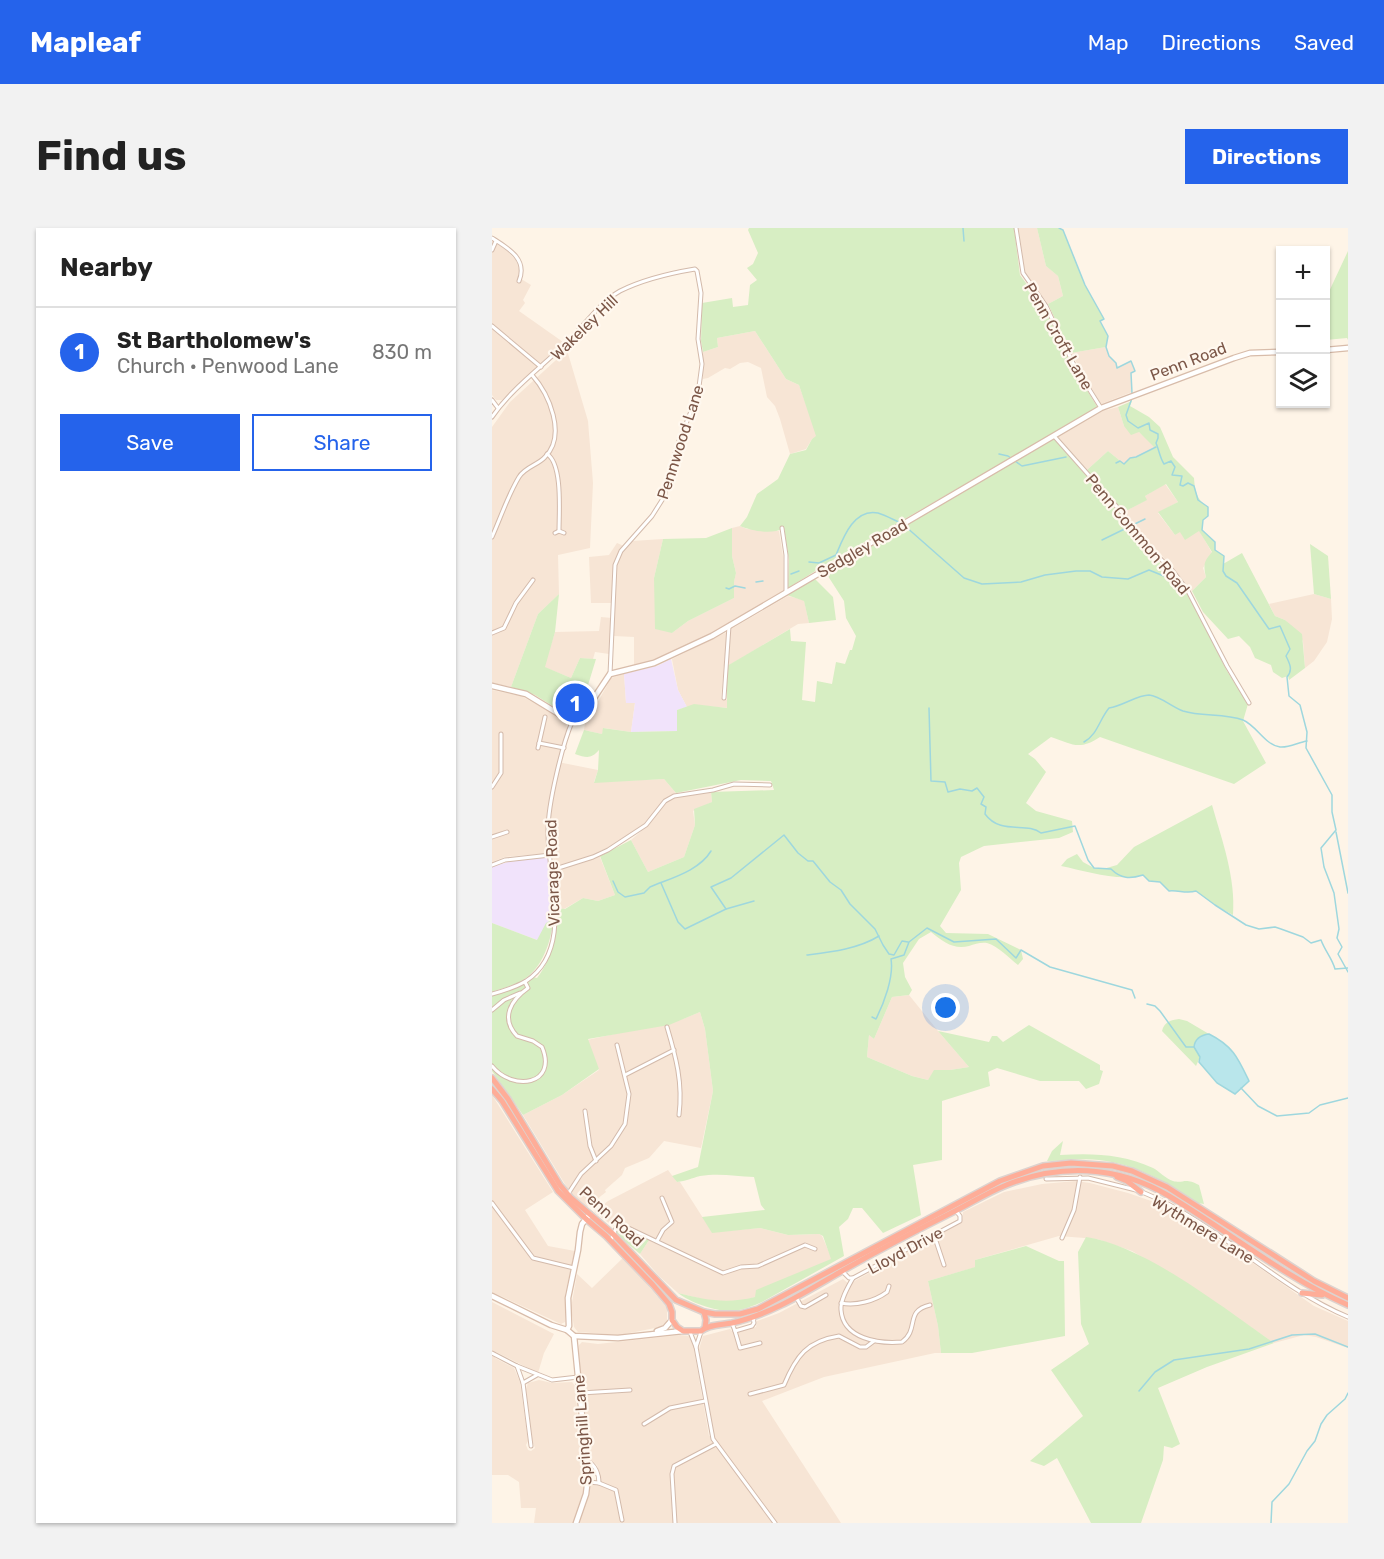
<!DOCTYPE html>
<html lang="en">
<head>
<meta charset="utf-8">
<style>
  :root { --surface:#fff; --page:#f2f2f2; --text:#222; --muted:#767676; --line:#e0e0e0; --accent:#2563eb }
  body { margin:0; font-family:Rubik,sans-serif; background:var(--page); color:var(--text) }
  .controls { position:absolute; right:18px; top:18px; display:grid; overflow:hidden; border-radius:0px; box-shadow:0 2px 4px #0004 }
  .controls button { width:54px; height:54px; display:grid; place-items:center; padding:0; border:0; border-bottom:2px solid var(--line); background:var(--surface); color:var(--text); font:30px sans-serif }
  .you { position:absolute; left:454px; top:780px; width:21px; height:21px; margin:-15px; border:4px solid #fff; border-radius:50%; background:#1a73e8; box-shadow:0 0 0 9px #1a73e833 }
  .badge { display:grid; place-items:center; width:39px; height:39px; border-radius:50%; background:var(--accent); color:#fff; font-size:20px; font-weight:700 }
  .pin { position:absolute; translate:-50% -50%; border:3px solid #fff; box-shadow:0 2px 6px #0006 }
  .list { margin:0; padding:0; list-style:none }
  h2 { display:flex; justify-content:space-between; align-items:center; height:78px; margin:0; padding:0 24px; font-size:26px }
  h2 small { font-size:20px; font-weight:400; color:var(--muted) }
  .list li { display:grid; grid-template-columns:39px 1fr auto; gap:18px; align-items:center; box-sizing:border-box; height:90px; padding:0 24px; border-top:2px solid var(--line) }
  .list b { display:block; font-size:22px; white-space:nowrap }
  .list p { margin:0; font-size:20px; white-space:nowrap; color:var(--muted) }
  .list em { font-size:20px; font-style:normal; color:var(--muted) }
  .actions { display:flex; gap:12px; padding:18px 24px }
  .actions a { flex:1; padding:14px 0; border:2px solid var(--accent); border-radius:0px; text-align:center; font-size:21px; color:var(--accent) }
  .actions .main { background:var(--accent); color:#fff }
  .icon { flex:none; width:33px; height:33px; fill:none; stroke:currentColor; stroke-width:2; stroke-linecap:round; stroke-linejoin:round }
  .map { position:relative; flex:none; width:856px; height:1295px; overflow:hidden; border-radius:0px }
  header { display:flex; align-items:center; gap:36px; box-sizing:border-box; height:84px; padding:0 30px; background:var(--accent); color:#fff }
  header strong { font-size:28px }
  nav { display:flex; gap:33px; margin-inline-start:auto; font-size:21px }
  .intro { display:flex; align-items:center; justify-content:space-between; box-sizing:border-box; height:144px; padding:0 36px }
  h1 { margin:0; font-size:42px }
  .button { padding:15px 27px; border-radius:0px; background:var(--accent); color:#fff; font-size:21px; font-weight:700 }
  main { display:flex; gap:36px; padding:0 36px }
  aside { flex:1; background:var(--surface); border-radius:0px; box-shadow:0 2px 4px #0004 }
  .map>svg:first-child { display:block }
  .residential { fill:#f7e5d5 }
  .education { fill:#f1e3fb }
  .green { fill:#d7eec3 }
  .water { fill:#b9e6eb; stroke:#9ed7de; stroke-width:1.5 }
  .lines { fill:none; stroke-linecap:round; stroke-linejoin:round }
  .stream { stroke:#9ed7de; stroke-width:1.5 }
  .street-casing { stroke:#d3baab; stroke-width:5 }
  .secondary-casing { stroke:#d8bcaa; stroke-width:7 }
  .highway-casing { stroke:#ddd3cf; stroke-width:8 }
  .street { stroke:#fff; stroke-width:3 }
  .secondary { stroke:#fff; stroke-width:4.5 }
  .highway { stroke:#fead98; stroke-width:5 }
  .labels { text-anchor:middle; stroke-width:4.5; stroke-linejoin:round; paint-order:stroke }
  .street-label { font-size:16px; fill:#7c5748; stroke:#fff8ef }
</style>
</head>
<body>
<header>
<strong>Mapleaf</strong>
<nav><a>Map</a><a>Directions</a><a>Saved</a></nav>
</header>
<div class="intro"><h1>Find us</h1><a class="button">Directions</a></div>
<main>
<aside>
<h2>Nearby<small></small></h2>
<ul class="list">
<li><span class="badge">1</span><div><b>St Bartholomew's</b><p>Church · Penwood Lane</p></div><em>830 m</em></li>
</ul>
<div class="actions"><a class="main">Save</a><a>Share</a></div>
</aside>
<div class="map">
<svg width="856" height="1295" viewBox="0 0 856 1295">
  <rect width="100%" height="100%" fill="#fef4e7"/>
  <g class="residential">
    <path d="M526 0H545L554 38 566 48 571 68 556 76 533 45Z"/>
    <path d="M0 12 15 23 24 32 27 42 26 49 39 57 31 72 33 75 27 83 71 114 10 172H4L0 167Z"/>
    <path d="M263 103 294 151 307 157 325 208 320 211 314 221 298 226 288 191 283 178 275 169 269 140 256 134 248 135 238 141 233 140 216 150 211 151V124L226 119 225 110Z"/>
    <path d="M614 119 617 128 624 135 626 140 639 133 643 143 639 145 640 164 609 176 579 125Z"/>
    <path d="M75 122 96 193 101 255 98 320 66 327 67 366 46 386 19 459 0 455V199L18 174Z"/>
    <path d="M626 179 632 198 647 204 664 219 644 229 638 230 632 236 616 223 595 242 565 208 610 183Z"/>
    <path d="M673 256 686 274 666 285 683 307 688 303 707 302 720 325 711 340 714 349 700 363 666 323 646 305 632 284 654 272 653 268Z"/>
    <path d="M248 298 255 301 287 303 291 328 292 364 215 408 161 434 142 438V409L122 408 124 339 128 328 140 313 171 311 162 350 180 405 196 393 242 370V354L244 345 240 328V300Z"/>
    <path d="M125 315 132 318 123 332 120 348V375H99L97 329 117 327Z"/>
    <path d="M822 366 839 371 840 391 835 414 822 433 813 440 811 413 793 392 783 388 777 376Z"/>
    <path d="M296 368 312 372 317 395 306 396 236 438 239 401Z"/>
    <path d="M109 389 120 390 117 426 103 424 101 431 88 430 79 450 52 439 63 404 107 403Z"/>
    <path d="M235 404 229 470 236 472V480L203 477 195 479 186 462 180 431Z"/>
    <path d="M132 446 134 475 143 474 139 504 112 500 110 506 92 502 93 495 91 493 107 472 119 450Z"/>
    <path d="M0 462 29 468 63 486 74 494 75 501 66 534 106 542 102 554 172 551 184 565 172 572 151 597 116 620 106 624 123 667 106 673 91 670 72 681 65 680 60 625 13 629 0 634Z"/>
    <path d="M219 564 220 574 201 583 203 597 192 629 156 644 139 612 155 598 174 574 183 569Z"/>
    <path d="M417 767 446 803 477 839 458 842H443L436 852 420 848 375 829 377 807 382 811 400 769Z"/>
    <path d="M208 784 213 801 221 863 209 920 172 913 157 930 133 940 130 947 113 962 114 964 95 979 79 966 31 887 70 867 107 842 95 812 191 791Z"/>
    <path d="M0 867 61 964 33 982 56 1018 83 1023 73 1066V1094L69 1096 0 1064Z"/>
    <path d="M176 942 185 954H188L220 1004 268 1000 296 1007 327 1006 330 1008 340 1031 263 1069 246 1074H222L186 1065 167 1048 148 1026 157 1012 228 1045 230 1042 127 995 121 998 102 984 116 973Z"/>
    <path d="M584 953 598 955 636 965 665 975 690 989 735 1017 822 1078 856 1093V1120L824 1109 812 1107 782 1115 718 1071 640 1023 605 1011 567 1008 483 1032 484 1039 436 1053 446 1098 449 1125H443L332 1149 270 1173 349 1295H42L44 1280H29L27 1254 16 1247H0V1074L62 1106 52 1125 46 1145 4 1124 3 1130 22 1140 28 1154 36 1213 34 1217 36 1222 39 1223 43 1220 40 1213 34 1161 36 1155 47 1152 60 1155 80 1154 83 1158 92 1256 110 1258 105 1237 98 1232 96 1217 86 1123 87 1117 90 1114 106 1116 188 1107 198 1108 201 1116 217 1208 222 1207 208 1132 207 1121 211 1108 238 1101 242 1105 264 1099 265 1093 287 1085 351 1051 357 1056 470 994 471 984 512 964 550 956Z"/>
    <path d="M132 1029 175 1080V1094L168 1099 128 1107 86 1104 82 1099 79 1080 85 1046 100 1060Z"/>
  </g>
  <g class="education">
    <path d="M179 431 186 462 195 479 185 482 186 503 139 504 143 475H134L132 446 165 438Z"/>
    <path d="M56 629 62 683 61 699 56 716 0 695V639L16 634Z"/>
  </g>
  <g class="green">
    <path d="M257 0H522L528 47 551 78 582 141 606 180 341 332 296 360 297 332 292 300C280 307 260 303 248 298L255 289 265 266 286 251 298 226 314 222 320 211 324 208 307 157 294 151 263 103 225 110 226 119 211 124 209 113 210 75 240 70 241 79 256 77 258 57 265 52 255 40 261 36 266 25 256 2Z"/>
    <path d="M545 0H567L571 2 593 57 612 91 608 94 616 108 614 119 579 125 556 76 571 68 566 48 554 38Z"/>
    <path d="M856 23V112L855 110 834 112V70Z"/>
    <path d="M640 173 638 178 657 189 668 199 681 229 702 250C703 263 704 271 716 279V288L711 292 710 302 723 314V322L732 328 731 336 750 325 783 388 793 392 810 406 813 440 797 452 796 448 790 450 781 444 779 437 763 430 758 419 747 408 736 411 711 384 700 363 714 349C711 337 712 333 720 324L707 303 693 312 688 304 683 307 666 284 686 274 674 256 653 268 655 272 632 284 595 242 616 223 632 236 638 230 644 229 663 220 647 204 639 207 632 198 626 179Z"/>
    <path d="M561 210 629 287 640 306 695 363 735 443 756 476 751 493 774 535 742 556 608 509C587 523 580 516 559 509L536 526 543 531 554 544 534 575 544 583 580 593 581 604 567 610 492 618 469 629 467 635 469 662 448 698 454 705 496 706 529 722 531 731 526 737C517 730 506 718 495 715 489 714 483 716 477 718 462 722 451 714 439 704L427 711 411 735 413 749 420 762 417 767 400 769 382 811 377 807 375 829 420 848 436 852 442 842H458L477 839 446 803 497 814 500 808H505L511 814 537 797 608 837V842L611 843 607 856 594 861 587 853H548L505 840 496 844 498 858 450 873V932L421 937 429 987 391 1005 370 980H361L356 991 347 999 352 1028 270 1074C261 1078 251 1082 241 1083 225 1084 199 1075 186 1065 213 1072 235 1076 263 1069L264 1062 339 1031 331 1008 327 1006 296 1007 268 1000 220 1005 210 989 273 982 269 977 262 949C244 948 226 945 208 948 200 950 194 953 185 954L180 948 206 939 221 863 213 801 208 784 177 797 96 811 107 841 70 867 31 887 0 843V767L20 761 41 749 45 750C61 730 64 705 65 680L73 681 91 670 106 673 123 667 108 628 139 612 156 644 192 629 203 597 202 581 220 574 219 564 282 562 279 553 249 552 184 565 172 551 102 555 106 542 107 522C99 531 95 530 83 526L92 502 110 506 111 500 139 504 185 503V482L202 476 235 480V438L298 401 299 413 314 414 310 472 323 474 325 453 340 456 344 434 353 436 358 422H360L364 408 354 390 352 373 334 345Z"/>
    <path d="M240 300V328L244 345 242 354V370L196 393 180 405 163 401 162 350 171 311 214 310Z"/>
    <path d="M818 316 836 328 839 371 822 366Z"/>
    <path d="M323 351 341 369 344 392 317 395 312 373 295 367Z"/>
    <path d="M67 366 63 404 53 439 79 450 88 430 104 431 93 467 84 466 81 471H76L74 482 84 484 82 491 43 467 19 459 46 386Z"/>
    <path d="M720 577C730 612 744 650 741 687L723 677 704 663C694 666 687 662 677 663L668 654 657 653 651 647C626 654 594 643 569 638L575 631 585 626 591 634 602 640 611 641 625 637 642 619Z"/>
    <path d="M61 691C60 712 50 741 31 752 22 758 10 760 0 764V695L45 712 54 695Z"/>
    <path d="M687 791 695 793 717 806C709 807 703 810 702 819L708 829 704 838 670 803C672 794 679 792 687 791Z"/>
    <path d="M571 913 568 927C600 925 632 926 661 940 667 943 674 951 681 953 692 956 692 949 707 957L712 976 706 975C675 955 645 936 607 932 590 930 573 933 555 933L560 923Z"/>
    <path d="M130 999 157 1012 148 1026 123 1005Z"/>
    <path d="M594 1009C652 1017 733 1081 782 1115L715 1139 666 1160 688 1216 680 1220 672 1218 671 1232 649 1295H599L565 1230 552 1238 538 1233 591 1188 559 1142 597 1116 589 1096 586 1024Z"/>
    <path d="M534 1018 567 1033H572L573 1108 480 1125H449L446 1098 436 1053 483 1039V1032Z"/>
  </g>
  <path class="water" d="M717 806C741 818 746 830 757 853L743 866 725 855 707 834 708 829 702 819C703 810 709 807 717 806Z"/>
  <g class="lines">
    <g class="stream">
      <path d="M471 0 472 13"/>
      <path d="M567 0 571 2 593 57 612 91 608 93 616 108 614 119 617 128 624 135 625 140 639 133 643 143 639 145 640 165"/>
      <path d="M640 170 634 187 636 193 646 200 657 195 658 202 666 206V210L664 215C667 222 668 230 672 236L679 233 683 239 680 247 690 248 688 257 691 258 696 255 702 258 706 272 716 279V288L711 292 710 302 723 314V322L732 328 731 343 734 348 745 355 777 401 788 398 798 421 794 428C798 436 801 442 795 449L797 468 808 477 815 504 814 520 840 567V584L844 602 829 620 832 639 842 665 847 701 845 710 850 719 846 726 856 744"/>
      <path d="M507 226 516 228 530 238 574 229"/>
      <path d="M624 235 628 233 632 236 638 230 644 229 664 219"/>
      <path d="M413 298 472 350 490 356 529 354 553 347 584 343H598L610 349 636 351 657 342 684 353"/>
      <path d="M610 312 653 291"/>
      <path d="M317 334 327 335 344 327C351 310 362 280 386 285 393 287 402 292 409 295"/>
      <path d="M299 346 307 343"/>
      <path d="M264 354 271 353"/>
      <path d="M234 360 237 361 243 358 253 360"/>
      <path d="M437 480 439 553 453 554 456 564 468 561 480 563 485 560 492 569 489 576 494 579 493 586C509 608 535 593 549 605L583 598 596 632 602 640 619 641C629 651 638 651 651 647L657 653 668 654 677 663C687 662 694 666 704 663L723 677 754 697 767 701 783 699 789 701 811 709 819 715 829 712C833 723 840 730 843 741L856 740"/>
      <path d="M592 514C606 506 607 492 617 480 631 478 645 467 657 467 668 468 680 479 691 483 710 489 732 485 751 492 765 498 773 517 788 519 797 520 807 514 815 513"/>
      <path d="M844 604 856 665"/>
      <path d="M121 653 126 664 133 669 152 665 158 659C179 650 207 643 219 623"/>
      <path d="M169 655 186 694 193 701 234 681"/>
      <path d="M262 673 234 681 219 659 239 650 292 607 306 625 316 633H321L338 654 349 662 358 676 383 701 391 717 397 726 402 727 410 713 416 714"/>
      <path d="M315 727C339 724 366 721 387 708"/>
      <path d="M655 776 663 778 668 783 694 819H702"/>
      <path d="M380 789 384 791C392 775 402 749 399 731L412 727 417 714 435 700 462 714 504 711 524 730 529 722 558 739 640 762 643 770"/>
      <path d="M749 860 766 878 785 888 817 885 828 877 856 870"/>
      <path d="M647 1163 663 1144 682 1132 757 1121 800 1107 823 1106 856 1119"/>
      <path d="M779 1295 780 1274 797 1256 815 1223 823 1213 829 1196 835 1187 853 1171 856 1165"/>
    </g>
    <g class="street-casing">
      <g id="street">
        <path d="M524 0 531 45 554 78 582 137 609 180"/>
        <path d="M0 10C16 20 36 31 27 53"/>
        <path d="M0 22 4 13"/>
        <path d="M0 98 49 139"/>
        <path d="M0 172 6 180"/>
        <path d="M0 189C20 160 50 139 75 114 92 98 107 75 128 63 150 52 179 45 203 41L205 43 209 65 206 111 210 136 206 166 185 218 172 269 160 288 129 323 123 337 118 446"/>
        <path d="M562 208 633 288 643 306 680 342 696 363 735 438 757 475"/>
        <path d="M55 226C71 236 67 285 67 303"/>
        <path d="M290 300 294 327V364"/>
        <path d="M63 305 67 303 72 305"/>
        <path d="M0 309C9 289 16 267 27 249 33 239 46 237 53 229 75 207 57 166 40 147"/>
        <path d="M0 405 12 400 24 375 41 352"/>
        <path d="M232 470 237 398"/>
        <path d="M47 515 72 520"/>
        <path d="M46 520 53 489"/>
        <path d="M0 559 9 545V506"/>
        <path d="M0 609 15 604"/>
        <path d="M0 637 13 632 58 627"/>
        <path d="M60 642 101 629 116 622 154 597 173 573 182 568 221 562 242 556 278 557"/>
        <path d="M0 766C11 763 24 759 34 753 83 721 55 648 56 602 56 576 70 518 80 494"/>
        <path d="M0 782 12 772 28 765"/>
        <path d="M175 799C184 829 191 855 187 887"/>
        <path d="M0 838C21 864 66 857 50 819L41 813 25 808C8 790 19 772 36 760L33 754"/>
        <path d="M133 847 182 822"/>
        <path d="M93 883 98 918 104 933"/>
        <path d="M554 951 596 950 644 962"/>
        <path d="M650 964C725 994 782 1058 856 1089"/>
        <path d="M76 966 89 946 119 918 133 896 137 866 125 817"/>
        <path d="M0 975 41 1030 82 1040"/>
        <path d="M442 1007 452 1037"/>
        <path d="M570 1010 582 982 588 949"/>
        <path d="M119 1012 125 998 128 996 231 1045 249 1039 266 1038 313 1017 323 1021"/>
        <path d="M165 1013 171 1002 180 994 170 970"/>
        <path d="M350 1043 357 1050H361L468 993V988L464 983"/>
        <path d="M361 1050C356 1059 348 1072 349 1082 351 1111 387 1116 410 1114 428 1101 412 1083 438 1077"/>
        <path d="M304 1069 309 1078 313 1079 334 1067"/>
        <path d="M349 1075C364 1078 383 1073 395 1064L397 1058"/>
        <path d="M240 1095 243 1103 260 1098 262 1095 261 1089"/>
        <path d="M243 1103 248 1120 268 1115"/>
        <path d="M198 1104 204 1119 209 1104"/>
        <path d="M204 1119 221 1211 283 1295"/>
        <path d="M0 1125 25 1138 60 1152 86 1149"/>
        <path d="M25 1138 31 1155 45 1147"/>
        <path d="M31 1155 39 1218"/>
        <path d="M89 1165 138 1162"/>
        <path d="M258 1166 292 1157C304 1128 315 1113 347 1108L368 1119H374L382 1113"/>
        <path d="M152 1196 178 1180 213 1173"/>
        <path d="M95 1233C103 1236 107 1246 107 1255"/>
        <path d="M96 1254 107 1255 124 1262 130 1292"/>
        <path d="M183 1295 180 1246 182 1238 224 1216"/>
      </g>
    </g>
    <g class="secondary-casing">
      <g id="secondary">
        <path d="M834 122 856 120"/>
        <path d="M0 458 34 466 80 494H86L118 446 162 435 220 408 609 180 742 130 758 125 788 124"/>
        <path d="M0 1068 59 1097 75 1102 82 1108 126 1110 191 1103"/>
        <path d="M75 1102 77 1098 76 1070 86 1022 88 1004 90 996 98 986"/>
        <path d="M165 1103 173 1100 180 1092"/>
        <path d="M82 1108 96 1249 94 1266 84 1295"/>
      </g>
    </g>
    <g class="highway-casing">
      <g id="highway">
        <path d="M0 850 16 871 68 957 79 970 121 1006 184 1072 212 1084 223 1086H248L266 1081 508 953 551 938 579 935 621 938 640 943 675 959 822 1053 856 1070"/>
        <path d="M0 861 10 873 66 963 94 991 114 1008 161 1057 177 1076 180 1084V1092L185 1099 191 1103H209C217 1096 230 1097 240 1095 280 1086 315 1063 350 1043 387 1022 425 1002 463 983 479 975 495 965 512 958 567 935 625 937 677 968 737 1004 792 1049 856 1077"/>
        <path d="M625 949 635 953 649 964"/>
        <path d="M810 1065 830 1067"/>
        <path d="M212 1084 214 1092 213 1100"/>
      </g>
    </g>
    <use href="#street" class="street"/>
    <use href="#secondary" class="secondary"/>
    <use href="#highway" class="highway"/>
  </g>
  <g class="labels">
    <g class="street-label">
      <text transform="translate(92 99) rotate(-44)" y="6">Wakeley Hill</text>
      <text transform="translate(567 108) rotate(60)" y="6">Penn Croft Lane</text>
      <text transform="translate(696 133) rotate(-21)" y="6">Penn Road</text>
      <text transform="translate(188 214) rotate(-72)" y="6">Pennwood Lane</text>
      <text transform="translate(646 306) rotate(50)" y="6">Penn Common Road</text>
      <text transform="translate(370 320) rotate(-30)" y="6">Sedgley Road</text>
      <text transform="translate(60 645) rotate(-92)" y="6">Vicarage Road</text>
      <text transform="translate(120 988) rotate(42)" y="6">Penn Road</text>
      <text transform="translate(711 1001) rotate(31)" y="6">Wythmere Lane</text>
      <text transform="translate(413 1022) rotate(-28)" y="6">Lloyd Drive</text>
      <text transform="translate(90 1202) rotate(-94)" y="6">Springhill Lane</text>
    </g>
  </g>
</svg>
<div class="controls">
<button>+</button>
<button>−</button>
<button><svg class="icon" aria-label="layers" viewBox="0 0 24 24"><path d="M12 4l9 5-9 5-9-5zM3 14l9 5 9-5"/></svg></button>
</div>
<div class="you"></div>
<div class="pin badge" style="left:83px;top:475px">1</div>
</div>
</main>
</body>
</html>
